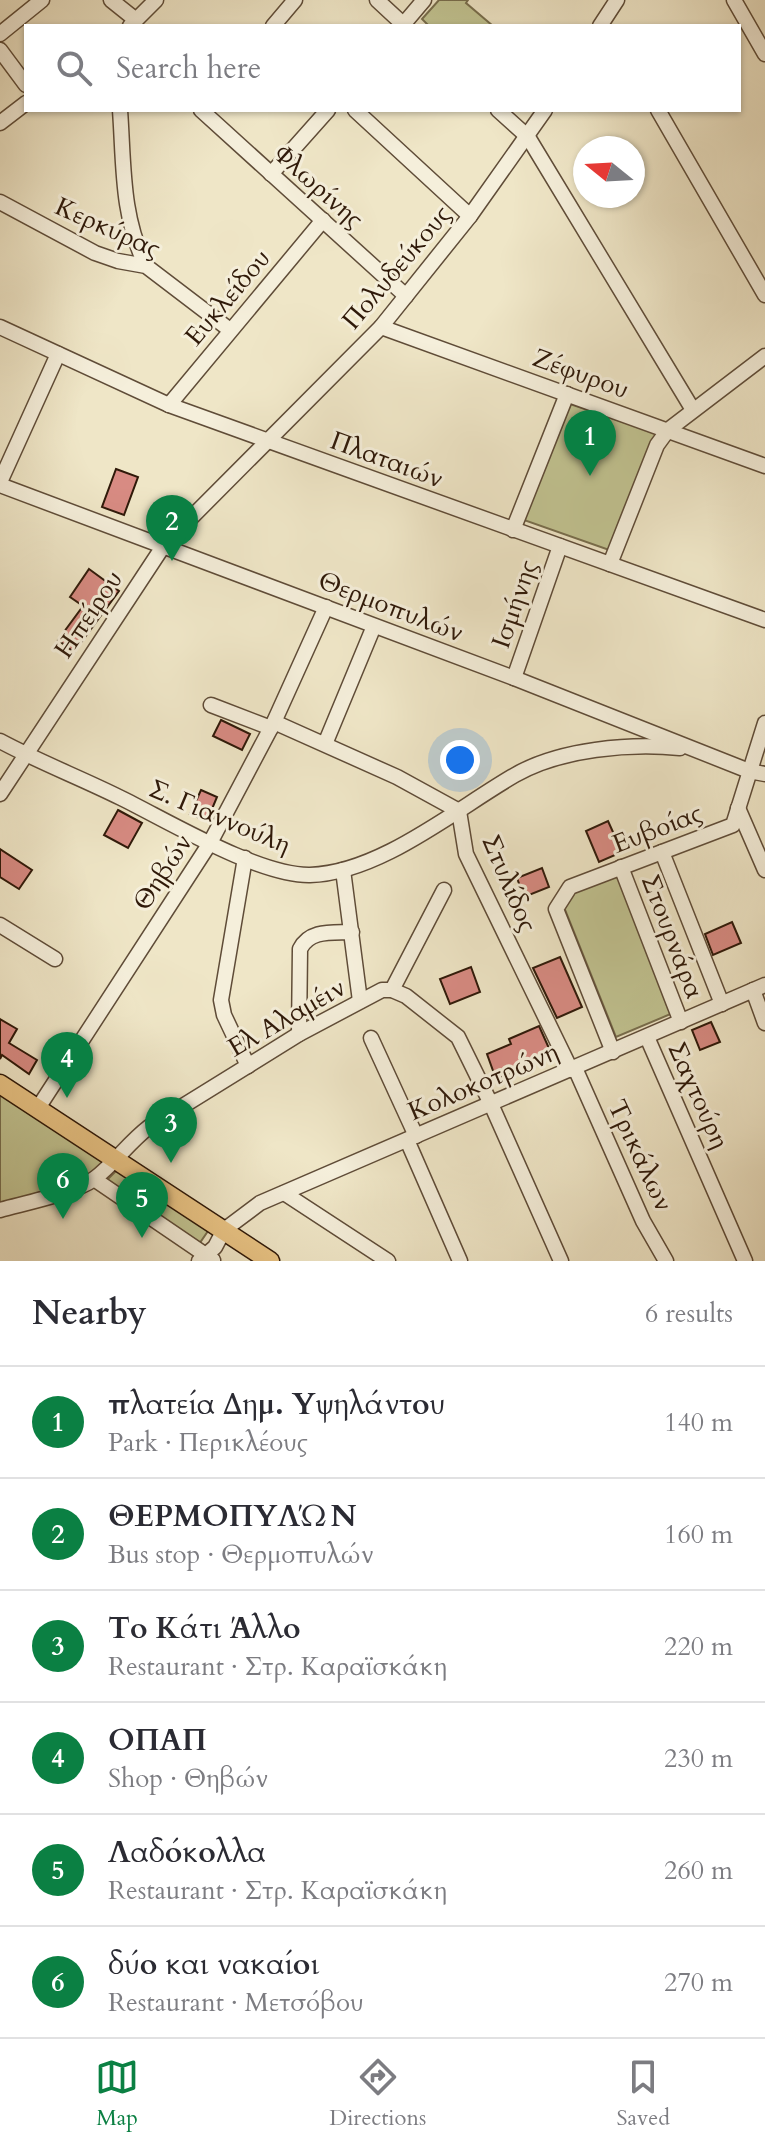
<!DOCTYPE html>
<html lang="en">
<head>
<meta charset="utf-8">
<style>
  :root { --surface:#fff; --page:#f2f2f3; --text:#2b2b33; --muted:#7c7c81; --line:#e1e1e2; --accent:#0b8043 }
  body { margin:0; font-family:Cardo,serif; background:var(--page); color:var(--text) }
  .compass { position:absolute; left:573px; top:136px; width:72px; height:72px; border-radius:50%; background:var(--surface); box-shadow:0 2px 6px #0004; rotate:288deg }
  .you { position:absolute; left:460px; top:760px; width:28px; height:28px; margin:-20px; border:6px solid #fff; border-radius:50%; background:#1a73e8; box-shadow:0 0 0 12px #1a73e833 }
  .badge { display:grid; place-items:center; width:52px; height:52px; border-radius:50%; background:var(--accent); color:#fff; font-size:26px; font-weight:700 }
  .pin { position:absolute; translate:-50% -66px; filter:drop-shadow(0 2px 4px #0008) }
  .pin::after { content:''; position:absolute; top:42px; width:28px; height:24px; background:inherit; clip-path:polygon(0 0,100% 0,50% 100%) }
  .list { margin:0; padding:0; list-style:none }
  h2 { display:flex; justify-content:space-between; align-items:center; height:104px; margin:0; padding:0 32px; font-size:34px }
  h2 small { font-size:26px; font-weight:400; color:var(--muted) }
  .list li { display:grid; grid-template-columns:52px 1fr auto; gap:24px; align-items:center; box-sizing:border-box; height:112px; padding:0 32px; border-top:2px solid var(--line) }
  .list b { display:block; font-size:30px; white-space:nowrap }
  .list p { margin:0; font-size:26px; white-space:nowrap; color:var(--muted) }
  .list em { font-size:26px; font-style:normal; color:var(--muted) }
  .icon { flex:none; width:44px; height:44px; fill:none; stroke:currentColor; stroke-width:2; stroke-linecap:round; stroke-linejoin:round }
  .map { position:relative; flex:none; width:765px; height:1261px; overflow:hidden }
  .search { position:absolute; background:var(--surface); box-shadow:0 2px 6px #0004; left:24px; right:24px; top:24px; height:88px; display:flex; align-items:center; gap:20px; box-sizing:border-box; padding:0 28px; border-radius:0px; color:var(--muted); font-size:30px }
  .sheet { height:776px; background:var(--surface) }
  nav { display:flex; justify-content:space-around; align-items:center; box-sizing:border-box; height:112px; border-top:2px solid var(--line); background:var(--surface); font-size:22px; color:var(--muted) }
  nav a { display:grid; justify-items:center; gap:4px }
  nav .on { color:var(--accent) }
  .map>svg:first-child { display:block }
  .green { fill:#c1c391; stroke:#786e4d; stroke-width:2 }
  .building { fill:#d88b83; stroke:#2f1909; stroke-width:2 }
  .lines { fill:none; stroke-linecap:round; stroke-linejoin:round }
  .minor-casing { stroke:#5f4c38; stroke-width:17 }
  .major-casing { stroke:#2f1909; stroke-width:21 }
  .minor { stroke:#f5efdb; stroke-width:14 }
  .major { stroke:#e8c384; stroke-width:18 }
  .labels { text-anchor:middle; stroke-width:6; stroke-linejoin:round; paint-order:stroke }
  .street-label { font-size:26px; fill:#2f1909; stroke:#f5efdb }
</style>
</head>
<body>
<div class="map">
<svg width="765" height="1261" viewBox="0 0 765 1261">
  <rect width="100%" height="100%" fill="#efe6c7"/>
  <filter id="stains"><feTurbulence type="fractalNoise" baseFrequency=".0025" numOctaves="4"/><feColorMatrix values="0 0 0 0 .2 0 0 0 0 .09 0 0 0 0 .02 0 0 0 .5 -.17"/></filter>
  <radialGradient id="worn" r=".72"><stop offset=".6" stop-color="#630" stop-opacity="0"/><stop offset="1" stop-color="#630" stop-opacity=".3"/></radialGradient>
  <g class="green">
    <path d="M439 0H468L466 3 493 26H429L422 19Z"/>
    <path d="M570 404 656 433 612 551 521 519Z"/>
    <path d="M619 874 673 1013 616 1037 564 907 574 892Z"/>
    <path d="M0 1090 106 1158 92 1177 0 1204Z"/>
    <path d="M118 1169 208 1231 197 1247 104 1183Z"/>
  </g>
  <g class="building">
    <path d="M116 469 138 477 124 515 102 507Z"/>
    <path d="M89 569 119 591 74 652 58 640 83 606 70 597Z"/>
    <path d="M221 720 250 734 242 750 213 736Z"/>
    <path d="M201 790 217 797 207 821 190 814Z"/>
    <path d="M118 810 142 823 128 848 104 835Z"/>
    <path d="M608 821 622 852 599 862 586 831Z"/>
    <path d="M0 849 32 870 19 889 0 877Z"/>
    <path d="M542 868 549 887 524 897 517 878Z"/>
    <path d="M732 922 741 943 713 955 705 934Z"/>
    <path d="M560 957 582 1007 557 1018 533 968Z"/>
    <path d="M471 967 480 992 450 1004 440 979Z"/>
    <path d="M0 1019 17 1029 9 1043 37 1060 29 1074 2 1055 0 1059Z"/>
    <path d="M711 1022 720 1042 700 1050 692 1030Z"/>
    <path d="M539 1026 552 1055 496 1079 487 1054 511 1044 509 1039Z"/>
  </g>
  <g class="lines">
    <g class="minor-casing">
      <g id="minor">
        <path d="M111 0 136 20"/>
        <path d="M377 0 405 26"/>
        <path d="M734 0 765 54"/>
        <path d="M130 26 156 0"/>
        <path d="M273 26 295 0"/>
        <path d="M402 26 424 0"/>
        <path d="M600 26 617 0"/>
        <path d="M0 34 42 0"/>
        <path d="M0 50 26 85"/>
        <path d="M120 110C124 165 121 215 146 266"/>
        <path d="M201 110 406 296"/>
        <path d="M355 110 470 216"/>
        <path d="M498 110 528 137 693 410"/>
        <path d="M658 110 765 295"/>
        <path d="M0 123 26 103"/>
        <path d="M271 174 328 110"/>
        <path d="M0 202 95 253 118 261 146 266 230 330"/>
        <path d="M0 327 169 405 765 620"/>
        <path d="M381 327 765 466"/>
        <path d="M169 405 323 220"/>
        <path d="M0 482 58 354"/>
        <path d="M0 485 514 678 749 771 765 774"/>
        <path d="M513 530 567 394"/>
        <path d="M610 564 657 445 668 430 765 356"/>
        <path d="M514 678 560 546"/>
        <path d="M211 705 271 728"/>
        <path d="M274 722 397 777 459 811 466 854 571 1070"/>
        <path d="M0 741C39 762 81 778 121 798 168 821 259 876 310 875 380 873 456 809 515 775 560 749 630 743 680 748"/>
        <path d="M325 744 374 626"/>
        <path d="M0 794 164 545 381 327 470 216 545 110"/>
        <path d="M738 808 765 870"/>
        <path d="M662 852 722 1004"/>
        <path d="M245 858 221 1000 224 1015 248 1066"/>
        <path d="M621 867 681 1022"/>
        <path d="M343 870 360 1001"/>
        <path d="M0 925 55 959"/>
        <path d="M392 990 444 890"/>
        <path d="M753 990 765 1023"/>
        <path d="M299 1034 300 949C310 929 333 933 352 932"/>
        <path d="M647 1037 745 1261"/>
        <path d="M371 1038 416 1136"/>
        <path d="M613 1052 556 909 570 887 733 825 765 723"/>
        <path d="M575 1068 643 1221 666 1261"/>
        <path d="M38 1108 210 843 274 722 326 607"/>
        <path d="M407 1140 460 1261"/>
        <path d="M94 1179 213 1260"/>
        <path d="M284 1193 388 1261"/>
        <path d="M0 1210C25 1203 75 1193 94 1179 114 1164 129 1142 149 1127L299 1034 382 990H392L406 996 458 1037 491 1104 561 1261"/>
        <path d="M199 1261 215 1247 224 1230 260 1203 765 985"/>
      </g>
    </g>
    <g class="major-casing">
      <path id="major" d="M0 1084 270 1261"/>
    </g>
    <use href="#minor" class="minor"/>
    <use href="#major" class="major"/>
  </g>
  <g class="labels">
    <g class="street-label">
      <text transform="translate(319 186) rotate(42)" y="9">Φλωρίνης</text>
      <text transform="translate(108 227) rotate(24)" y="9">Κερκύρας</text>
      <text transform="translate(396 267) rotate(-50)" y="9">Πολυδεύκους</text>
      <text transform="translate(227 297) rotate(-50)" y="9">Ευκλείδου</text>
      <text transform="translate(581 373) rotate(20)" y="9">Ζέφυρου</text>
      <text transform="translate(387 459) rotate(20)" y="9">Πλαταιών</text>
      <text transform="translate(514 604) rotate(-71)" y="9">Ισμήνης</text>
      <text transform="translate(391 606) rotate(21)" y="9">Θερμοπυλών</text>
      <text transform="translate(88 614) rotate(-56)" y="9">Ηπείρου</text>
      <text transform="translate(220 816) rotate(23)" y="9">Σ. Γιαννούλη</text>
      <text transform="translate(657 828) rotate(-21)" y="9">Ευβοίας</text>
      <text transform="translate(162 872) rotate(-57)" y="9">Θηβών</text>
      <text transform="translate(510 883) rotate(67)" y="9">Στυλίδος</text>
      <text transform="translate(673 936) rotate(69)" y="9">Στουρνάρα</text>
      <text transform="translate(286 1017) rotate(-30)" y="9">Ελ Αλαμέιν</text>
      <text transform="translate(483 1081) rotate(-23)" y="9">Κολοκοτρώνη</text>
      <text transform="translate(699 1095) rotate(66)" y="9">Σαχτούρη</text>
      <text transform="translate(641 1155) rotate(65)" y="9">Τρικάλων</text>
    </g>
  </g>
  <rect width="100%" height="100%" filter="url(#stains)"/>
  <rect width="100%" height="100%" fill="url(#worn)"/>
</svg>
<svg class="compass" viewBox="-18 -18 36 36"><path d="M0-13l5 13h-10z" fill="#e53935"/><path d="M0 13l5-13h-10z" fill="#7c7c81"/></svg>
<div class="you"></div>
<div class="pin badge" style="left:590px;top:476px">1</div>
<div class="pin badge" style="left:172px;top:561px">2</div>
<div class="pin badge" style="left:171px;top:1163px">3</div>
<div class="pin badge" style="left:67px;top:1098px">4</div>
<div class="pin badge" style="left:142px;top:1238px">5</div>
<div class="pin badge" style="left:63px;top:1219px">6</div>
<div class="search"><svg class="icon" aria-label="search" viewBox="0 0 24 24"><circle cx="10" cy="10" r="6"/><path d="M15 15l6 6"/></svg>Search here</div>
</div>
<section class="sheet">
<h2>Nearby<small>6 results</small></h2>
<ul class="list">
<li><span class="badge">1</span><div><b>πλατεία Δημ. Υψηλάντου</b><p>Park · Περικλέους</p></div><em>140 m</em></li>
<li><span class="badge">2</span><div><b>ΘΕΡΜΟΠΥΛΏΝ</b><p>Bus stop · Θερμοπυλών</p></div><em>160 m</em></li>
<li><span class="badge">3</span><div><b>Το Κάτι Άλλο</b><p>Restaurant · Στρ. Καραϊσκάκη</p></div><em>220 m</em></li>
<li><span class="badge">4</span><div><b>ΟΠΑΠ</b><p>Shop · Θηβών</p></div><em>230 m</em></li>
<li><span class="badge">5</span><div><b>Λαδόκολλα</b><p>Restaurant · Στρ. Καραϊσκάκη</p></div><em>260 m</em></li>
<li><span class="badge">6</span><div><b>δύο και νακαίοι</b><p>Restaurant · Μετσόβου</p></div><em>270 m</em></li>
</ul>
</section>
<nav>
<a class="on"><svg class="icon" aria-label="map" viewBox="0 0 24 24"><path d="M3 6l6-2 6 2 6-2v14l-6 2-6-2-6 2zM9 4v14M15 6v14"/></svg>Map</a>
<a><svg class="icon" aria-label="directions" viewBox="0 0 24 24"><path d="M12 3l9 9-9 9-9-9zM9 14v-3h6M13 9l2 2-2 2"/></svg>Directions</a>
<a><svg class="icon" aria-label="saved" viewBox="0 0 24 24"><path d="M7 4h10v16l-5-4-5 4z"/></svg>Saved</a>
</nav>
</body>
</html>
